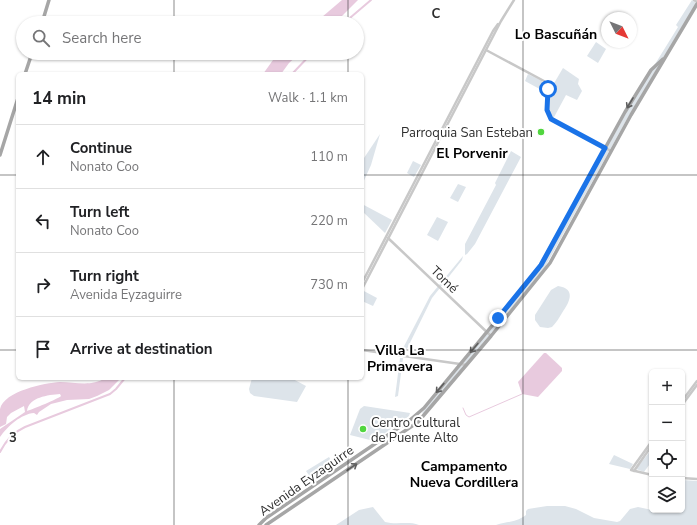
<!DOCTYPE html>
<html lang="en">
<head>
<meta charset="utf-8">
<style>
  :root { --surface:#fff; --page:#f6f6f6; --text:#202124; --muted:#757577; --line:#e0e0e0 }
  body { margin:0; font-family:"Nunito Sans",sans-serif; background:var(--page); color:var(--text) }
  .controls { position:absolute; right:12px; bottom:12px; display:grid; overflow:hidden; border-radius:6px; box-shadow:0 1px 3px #0004 }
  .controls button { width:36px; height:36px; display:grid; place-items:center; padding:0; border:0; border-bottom:1px solid var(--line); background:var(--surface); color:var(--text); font:20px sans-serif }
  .compass { position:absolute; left:601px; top:12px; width:36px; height:36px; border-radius:50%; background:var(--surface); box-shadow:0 1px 3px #0004; rotate:132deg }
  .stop { position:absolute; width:12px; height:12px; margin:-9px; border:3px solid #1a73e8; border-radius:50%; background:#fff }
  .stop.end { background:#1a73e8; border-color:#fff; box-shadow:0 1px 4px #0008 }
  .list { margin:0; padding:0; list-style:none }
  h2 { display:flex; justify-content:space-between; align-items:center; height:52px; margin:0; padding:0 16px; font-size:17px }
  h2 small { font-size:13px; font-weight:400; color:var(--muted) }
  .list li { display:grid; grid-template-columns:26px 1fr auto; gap:12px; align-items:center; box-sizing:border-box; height:64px; padding:0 16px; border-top:1px solid var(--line) }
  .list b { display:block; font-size:15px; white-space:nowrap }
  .list p { margin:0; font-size:13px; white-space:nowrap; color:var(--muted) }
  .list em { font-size:13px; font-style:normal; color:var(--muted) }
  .icon { flex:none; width:22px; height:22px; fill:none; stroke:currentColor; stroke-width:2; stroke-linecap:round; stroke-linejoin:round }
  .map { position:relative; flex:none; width:697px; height:525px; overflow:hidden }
  .search { position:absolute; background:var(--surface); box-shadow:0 1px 3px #0004; left:16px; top:16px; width:348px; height:44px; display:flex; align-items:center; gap:10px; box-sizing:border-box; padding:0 14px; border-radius:22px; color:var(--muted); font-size:15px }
  .panel { position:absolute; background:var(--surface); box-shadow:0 1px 3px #0004; left:16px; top:72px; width:348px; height:308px; border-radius:6px }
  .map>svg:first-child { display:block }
  .green { fill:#dde4ea }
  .water { fill:#e8cade; fill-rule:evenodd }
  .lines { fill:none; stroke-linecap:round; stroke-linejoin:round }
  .stream { stroke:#e8cade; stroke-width:1 }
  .canal { stroke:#e8cade; stroke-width:2 }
  .minor { stroke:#c8c8c8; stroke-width:2.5 }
  .major { stroke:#a6a6a6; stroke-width:3.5 }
  .oneway { stroke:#5e5e5e }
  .route { stroke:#1a73e8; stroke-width:5 }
  .grid { fill:none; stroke:#2e2e2e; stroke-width:1; stroke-opacity:0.55 }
  .poi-dot { fill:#51d63f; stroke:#fff; stroke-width:1.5 }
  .labels { text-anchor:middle; stroke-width:4; stroke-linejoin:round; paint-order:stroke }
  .poi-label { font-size:13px; fill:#2e2e2e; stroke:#fff; text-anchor:end }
  .street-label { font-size:13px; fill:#2e2e2e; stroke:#fff }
  .neighbourhood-label { font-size:14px; font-weight:bold; fill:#000; stroke:#fff }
  .grid-label { font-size:13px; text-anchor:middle; font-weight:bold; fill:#2e2e2e; stroke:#fff; stroke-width:4; stroke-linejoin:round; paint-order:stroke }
</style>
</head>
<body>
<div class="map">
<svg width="697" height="525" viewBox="0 0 697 525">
  <rect width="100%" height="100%" fill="#fff"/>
  <g class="green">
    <path d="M692 0 696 3 627 119 544 269 424 414 422 413 537 273 639 90 678 27 676 25Z"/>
    <path d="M596 42 606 49 598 63 587 56Z"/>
    <path d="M563 68 579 79 578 84 582 91 577 100 566 95 553 119 549 112 550 87 553 85Z"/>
    <path d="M528 74 542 81 545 92 525 81Z"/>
    <path d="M380 134 371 165 362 185V161Z"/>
    <path d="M511 151 521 157 475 244 467 254 465 255V244L496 185 495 183Z"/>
    <path d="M413 161 421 165 414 177 407 173Z"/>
    <path d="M458 184 466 187 458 202 450 198Z"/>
    <path d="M362 204 392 220 385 233 362 211Z"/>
    <path d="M437 217 448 222 438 241 427 235Z"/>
    <path d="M463 256 462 260 432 298 404 355 400 354 430 296Z"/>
    <path d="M558 286C577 289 569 303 562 313 559 318 556 323 552 327L548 328 540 327 535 320V315L551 290Z"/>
    <path d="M362 290 377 298 373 306 362 301Z"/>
    <path d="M400 358H403L398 396 395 397Z"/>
    <path d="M252 378H291L306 386 297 402 254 396 250 393 249 389Z"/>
    <path d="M364 406 410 413 409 416 374 441 350 435 360 409Z"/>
    <path d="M651 450 652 461 644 472 636 469Z"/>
    <path d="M614 455 633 464 630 469 609 464Z"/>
    <path d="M329 457 335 467 313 481 306 471Z"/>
    <path d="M682 480 697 481V525H496C508 521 515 523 526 515V511L528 509 547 506H565L576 509 594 518 617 522 620 521 630 509 638 507 652 510H682Z"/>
    <path d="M373 507 385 522C396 525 409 521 419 525H336L359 510Z"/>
  </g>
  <g class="water">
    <path d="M342 0H358L335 23H315Z"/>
    <path d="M278 53H300L289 63 281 74H263Z"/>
    <path d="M544 353H546L562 368V371L538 397 522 394 518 382Z"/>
    <path d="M105 378H121L109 390 97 396 89 399 67 400 51 404 39 412 37 415 34 413C21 414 8 426 0 437V429L25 412 24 406 11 413 7 417 6 424 0 427C0 422 0 414 0 409 4 391 45 383 60 382 75 382 92 387 105 378ZM60 394 61 396C58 399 33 409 27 411 29 397 48 395 60 394Z"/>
  </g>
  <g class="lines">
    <path class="stream" d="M463 408 466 415 469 417 522 394"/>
    <g class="canal">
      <path d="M344 23 371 0"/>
      <path d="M292 74 312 53"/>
      <path d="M0 452C6 440 14 432 25 427L110 394 116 389 125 378"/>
    </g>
    <g class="minor">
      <path d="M694 0 697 2"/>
      <path d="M486 50 544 81C553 93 541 108 552 120L611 151"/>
      <path d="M388 238 491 336"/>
      <path d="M362 283 493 31 498 24"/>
      <path d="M362 289 501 21 514 0"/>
      <path d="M362 350 467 365"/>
      <path d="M682 401 697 381"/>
      <path d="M682 405 697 385"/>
      <path d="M652 441 631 470 652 475"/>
      <path d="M634 471 652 445"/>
      <path d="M682 478 697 479"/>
    </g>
    <g class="major">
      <path d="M42 23 49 0"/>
      <path d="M25 74 32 53"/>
      <path d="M0 155 18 98"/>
      <path d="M259 525 266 518 410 420 424 408 538 270 625 112 651 70 663 59"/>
      <path d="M266 525 418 422 491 336 550 263 631 115 697 4"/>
    </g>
  </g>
  <defs><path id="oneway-shaft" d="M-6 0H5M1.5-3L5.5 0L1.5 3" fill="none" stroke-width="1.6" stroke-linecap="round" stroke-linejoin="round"/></defs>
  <g class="oneway">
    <use href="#oneway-shaft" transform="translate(630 103) rotate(121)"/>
    <use href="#oneway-shaft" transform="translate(474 348) rotate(130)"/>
    <use href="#oneway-shaft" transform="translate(440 388) rotate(130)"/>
    <use href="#oneway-shaft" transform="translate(352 467) rotate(-34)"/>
  </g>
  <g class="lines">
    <path class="route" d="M498 318 541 265 605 148 551 119 547 110 548 89"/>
  </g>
  <path class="grid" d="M174 0V23M348 0V23M523 0V525M174 53V74M348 53V74M0 175H18M362 175H697M0 350H18M362 350H697M174 378V525M348 378V525"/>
  <g class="poi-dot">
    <circle cx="541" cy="132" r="4"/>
    <circle cx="363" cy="429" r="4"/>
  </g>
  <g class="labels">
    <g class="poi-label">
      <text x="533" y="137">Parroquia San Esteban</text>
      <text x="371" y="427" text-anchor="start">Centro Cultural<tspan x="371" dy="15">de Puente Alto</tspan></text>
    </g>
    <g class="street-label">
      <text transform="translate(445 279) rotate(44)" y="5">Tomé</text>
      <text transform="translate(306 480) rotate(-35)" y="5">Avenida Eyzaguirre</text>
    </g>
    <g class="neighbourhood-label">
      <text x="556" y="39">Lo Bascuñán</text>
      <text x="472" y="158">El Porvenir</text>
      <text x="400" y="355">Villa La<tspan x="400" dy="16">Primavera</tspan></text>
      <text x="464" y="471">Campamento<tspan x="464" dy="16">Nueva Cordillera</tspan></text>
    </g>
  </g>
  <g class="grid-label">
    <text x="436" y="18">C</text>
    <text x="13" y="442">3</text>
  </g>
</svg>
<div class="controls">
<button>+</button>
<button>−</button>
<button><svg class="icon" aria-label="locate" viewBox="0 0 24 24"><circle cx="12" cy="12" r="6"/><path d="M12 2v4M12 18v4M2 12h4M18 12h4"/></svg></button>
<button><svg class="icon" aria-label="layers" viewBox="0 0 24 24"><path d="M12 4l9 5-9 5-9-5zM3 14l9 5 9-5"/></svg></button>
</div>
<svg class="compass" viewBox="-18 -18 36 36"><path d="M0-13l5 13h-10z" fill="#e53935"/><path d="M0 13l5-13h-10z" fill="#757577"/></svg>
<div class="stop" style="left:548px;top:89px"></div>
<div class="stop end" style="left:498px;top:318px"></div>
<div class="search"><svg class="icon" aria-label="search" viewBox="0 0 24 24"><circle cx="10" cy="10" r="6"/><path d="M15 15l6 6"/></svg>Search here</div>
<section class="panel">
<h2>14 min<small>Walk · 1.1 km</small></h2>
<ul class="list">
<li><svg class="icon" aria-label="ahead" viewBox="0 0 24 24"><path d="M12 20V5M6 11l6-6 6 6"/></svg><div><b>Continue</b><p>Nonato Coo</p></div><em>110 m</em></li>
<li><svg class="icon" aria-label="left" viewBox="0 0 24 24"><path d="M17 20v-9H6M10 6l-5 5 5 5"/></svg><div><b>Turn left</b><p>Nonato Coo</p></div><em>220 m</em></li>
<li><svg class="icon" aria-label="right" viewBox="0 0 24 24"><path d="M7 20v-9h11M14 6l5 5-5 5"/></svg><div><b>Turn right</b><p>Avenida Eyzaguirre</p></div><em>730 m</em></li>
<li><svg class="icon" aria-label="arrive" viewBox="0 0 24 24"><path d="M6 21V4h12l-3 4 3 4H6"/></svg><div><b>Arrive at destination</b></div></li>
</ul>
</section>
</div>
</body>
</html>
